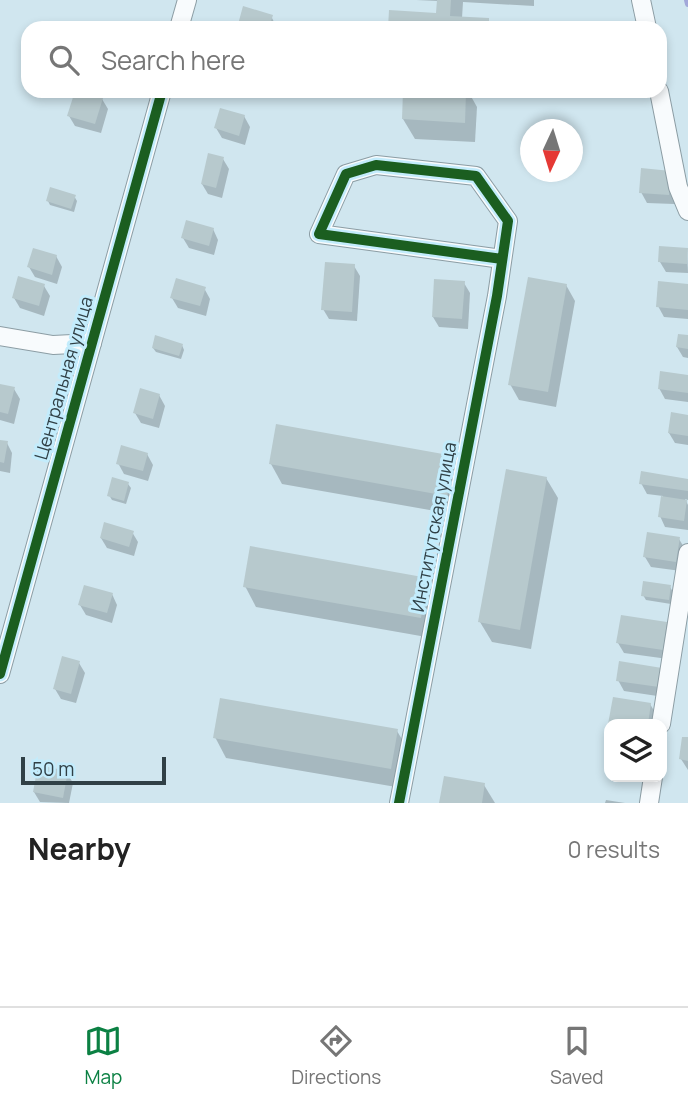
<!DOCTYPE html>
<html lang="en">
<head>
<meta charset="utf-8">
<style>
  :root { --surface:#fff; --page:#f6f6f6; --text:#222; --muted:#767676; --line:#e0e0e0; --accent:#0b8043 }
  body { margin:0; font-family:Manrope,sans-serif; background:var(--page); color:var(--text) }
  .controls { position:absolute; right:21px; bottom:21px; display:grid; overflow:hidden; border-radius:14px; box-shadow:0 4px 10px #0003 }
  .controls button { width:63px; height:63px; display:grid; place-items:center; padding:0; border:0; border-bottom:2px solid var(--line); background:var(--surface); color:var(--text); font:35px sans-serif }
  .compass { position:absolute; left:520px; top:119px; width:63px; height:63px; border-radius:50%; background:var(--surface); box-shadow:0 4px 10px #0003; rotate:184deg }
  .scale { position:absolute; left:21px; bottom:18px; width:145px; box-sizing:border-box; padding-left:7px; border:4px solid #304046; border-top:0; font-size:19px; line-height:24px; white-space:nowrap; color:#304046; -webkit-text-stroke:5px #c3ecfc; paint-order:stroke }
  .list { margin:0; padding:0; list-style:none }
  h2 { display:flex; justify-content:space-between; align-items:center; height:91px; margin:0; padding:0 28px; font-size:30px }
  h2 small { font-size:23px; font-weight:400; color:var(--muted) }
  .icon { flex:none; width:38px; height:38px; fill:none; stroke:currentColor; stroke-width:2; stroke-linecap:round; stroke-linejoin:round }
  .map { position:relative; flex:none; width:688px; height:803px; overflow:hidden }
  .search { position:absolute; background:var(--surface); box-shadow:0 4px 10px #0003; left:21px; right:21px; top:21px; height:77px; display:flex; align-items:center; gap:18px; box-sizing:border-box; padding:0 24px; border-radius:21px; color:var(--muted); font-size:26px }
  .sheet { height:203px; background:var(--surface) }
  nav { display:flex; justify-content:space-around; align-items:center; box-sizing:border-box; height:98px; border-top:2px solid var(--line); background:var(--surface); font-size:19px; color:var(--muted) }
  nav a { display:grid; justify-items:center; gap:4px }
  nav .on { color:var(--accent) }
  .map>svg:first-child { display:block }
  .shadow { fill:#0003 }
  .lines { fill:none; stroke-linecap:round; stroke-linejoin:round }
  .stream { stroke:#a2a8d9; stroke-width:6 }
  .building { fill:#b7c9cd }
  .minor-casing { stroke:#8c9da4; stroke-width:20 }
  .minor { stroke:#f8fbfd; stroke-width:18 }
  .cycleway-casing { stroke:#c3ecfc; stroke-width:15 }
  .cycleway { stroke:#1b5e20; stroke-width:10 }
  .labels { text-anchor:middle; stroke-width:6; stroke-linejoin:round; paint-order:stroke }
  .street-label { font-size:18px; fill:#304046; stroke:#c3ecfc }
</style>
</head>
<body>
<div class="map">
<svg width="688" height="803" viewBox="0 0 688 803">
  <rect width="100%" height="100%" fill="#d0e6ef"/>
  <g class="shadow">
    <path d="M416 0H534V6L463 2 462 18 488 20 493 28H390L438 15V1Z"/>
    <path d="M271 16 277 28H239Z"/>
    <path d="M93 24 106 28H91Z"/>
    <path d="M328 24 346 25 348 28H328Z"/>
    <path d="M405 91H468L477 107 475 142 415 139 403 119Z"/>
    <path d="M617 91H652V93H618Z"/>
    <path d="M102 99 108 109 101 133 75 126 69 116Z"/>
    <path d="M244 116 250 127 245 145 222 138 216 128Z"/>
    <path d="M223 159 229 169 222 198 208 194 202 184Z"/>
    <path d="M676 182 674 204 647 203 641 192Z"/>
    <path d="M74 196 77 201 74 212 50 205 48 201Z"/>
    <path d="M213 229 218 240 214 255 189 248 183 238Z"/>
    <path d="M687 250 688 273 666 272 660 262Z"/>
    <path d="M56 256 62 267 57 284 35 277 29 267Z"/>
    <path d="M354 266 360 276 357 321 329 319 323 309Z"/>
    <path d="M464 283 470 293 468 329 439 327 433 317Z"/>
    <path d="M566 285 575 301 556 407 519 400 510 384Z"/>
    <path d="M44 286 50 296 44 316 20 308 14 298Z"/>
    <path d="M688 286V319L664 317 658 306Z"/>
    <path d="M204 288 210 299 206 316 178 308 172 298Z"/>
    <path d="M688 337V358L683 357 677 347Z"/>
    <path d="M182 345 184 350 181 359 156 352 153 348Z"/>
    <path d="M688 377V402L665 399 659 388Z"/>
    <path d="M0 385 14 389 20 399 14 424 0 420Z"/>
    <path d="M159 395 165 406 159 428 141 423 135 413Z"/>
    <path d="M688 417V445L675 443 669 433Z"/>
    <path d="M0 442 7 443 12 453 10 473 0 471Z"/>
    <path d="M147 454 153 465 148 481 124 474 118 463Z"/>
    <path d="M453 457 465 478 458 515 282 484 271 464Z"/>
    <path d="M546 478 558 498 531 649 492 642 480 622Z"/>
    <path d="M688 481V500L685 499 688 505V530L665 527 660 516 663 496 647 494 641 483Z"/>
    <path d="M128 484 131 488 126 504 112 500 109 495Z"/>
    <path d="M132 532 138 542 134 556 107 548 101 538Z"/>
    <path d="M679 539 685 549 681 571 651 567 645 557Z"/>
    <path d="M427 580 438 600 432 638 256 607 245 586Z"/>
    <path d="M670 587 673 592 671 604 646 600 643 595Z"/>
    <path d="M112 594 117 605 112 623 86 615 80 605Z"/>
    <path d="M666 623 672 634 668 659 624 653 618 643Z"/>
    <path d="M79 663 85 673 76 703 61 699 55 689Z"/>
    <path d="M661 669 664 697 624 691 618 680Z"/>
    <path d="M614 699 650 704 656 714 655 724H610Z"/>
    <path d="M397 731 409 751 402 788 226 758 215 737Z"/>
    <path d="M688 739V770L681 759Z"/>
    <path d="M67 773 73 783 69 803 40 802 34 792Z"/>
    <path d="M446 778 484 785 495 803H441Z"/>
    <path d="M606 800 625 803H605Z"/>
  </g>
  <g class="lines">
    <path class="stream" d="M687 0 688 4"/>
  </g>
  <g class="building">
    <path d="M437 0H451L450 16 489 18V28H388L389 10 436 13Z"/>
    <path d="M243 6 273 15 269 28H237Z"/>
    <path d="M75 91 103 98 95 124 67 116Z"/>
    <path d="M403 91H466L465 123 402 119Z"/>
    <path d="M220 108 245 115 239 136 214 128Z"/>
    <path d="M208 153 224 157 216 188 201 184Z"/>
    <path d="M641 168 671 171 669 195 639 193Z"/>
    <path d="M50 187 76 195 71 209 46 201Z"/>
    <path d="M186 220 214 228 209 246 181 238Z"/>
    <path d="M659 246 688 248 687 264 658 262Z"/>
    <path d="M33 248 57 255 52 275 27 267Z"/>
    <path d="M325 262 355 264 352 312 321 310Z"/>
    <path d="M18 276 45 284 39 306 12 298Z"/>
    <path d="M528 277 567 284 548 392 508 385Z"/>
    <path d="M176 278 206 287 200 306 170 298Z"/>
    <path d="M434 279 465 281 462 319 432 317Z"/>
    <path d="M658 281 688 284V310L656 307Z"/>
    <path d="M678 334 688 335V349L676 347Z"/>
    <path d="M155 335 183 344 179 356 152 348Z"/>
    <path d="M660 371 688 375V393L658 389Z"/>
    <path d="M0 384 15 387 8 414 0 412Z"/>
    <path d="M140 388 160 394 153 419 133 413Z"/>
    <path d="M671 412 688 415V436L668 433Z"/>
    <path d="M276 424 454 456 447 496 269 464Z"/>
    <path d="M0 440 8 441 4 463 0 462Z"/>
    <path d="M121 445 148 453 143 471 116 464Z"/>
    <path d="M506 469 547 477 520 630 478 622Z"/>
    <path d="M641 471 688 479V491L639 484Z"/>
    <path d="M112 477 129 482 124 501 107 496Z"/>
    <path d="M661 496 687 500 684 521 658 517Z"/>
    <path d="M104 522 134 531 129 547 100 538Z"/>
    <path d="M647 532 680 537 676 562 643 557Z"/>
    <path d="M250 546 428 578 421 618 243 587Z"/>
    <path d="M643 581 671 585 669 600 641 596Z"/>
    <path d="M84 585 113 593 107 613 78 605Z"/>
    <path d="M621 615 667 622 663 650 616 643Z"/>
    <path d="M62 656 80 661 71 694 53 689Z"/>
    <path d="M619 661 662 668 659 687 616 681Z"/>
    <path d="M613 697 651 703 648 724H608Z"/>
    <path d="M220 698 398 729 391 769 213 738Z"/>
    <path d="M682 737H688V761L679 759Z"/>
    <path d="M38 765 68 771 63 798 33 792Z"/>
    <path d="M444 776 485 783 482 803H439Z"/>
  </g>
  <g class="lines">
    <g class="minor-casing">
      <g id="minor">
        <path d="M641 0 647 28"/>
        <path d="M179 28 187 0"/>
        <path d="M659 91 678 187 688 211"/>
        <path d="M0 336 53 345 92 343"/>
        <path d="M0 674 162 91"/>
        <path d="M661 724 688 553"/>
        <path d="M399 803 497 296 508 221 476 176 376 165 346 174 319 234 502 259"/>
        <path d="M649 803 653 777"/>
      </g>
    </g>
    <use href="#minor" class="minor"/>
    <g class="cycleway-casing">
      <g id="cycleway">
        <path d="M0 674 162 91"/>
        <path d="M399 803 497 296 508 221 476 176 376 165 346 174 319 234 502 259"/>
      </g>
    </g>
    <use href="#cycleway" class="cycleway"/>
  </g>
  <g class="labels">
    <g class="street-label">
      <text transform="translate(64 378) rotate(-74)" y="6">Центральная улица</text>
      <text transform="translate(434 527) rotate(-79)" y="6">Институтская улица</text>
    </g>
  </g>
</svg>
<div class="controls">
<button><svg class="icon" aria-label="layers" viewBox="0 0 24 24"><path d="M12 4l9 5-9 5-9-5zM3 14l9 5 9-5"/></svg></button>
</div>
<svg class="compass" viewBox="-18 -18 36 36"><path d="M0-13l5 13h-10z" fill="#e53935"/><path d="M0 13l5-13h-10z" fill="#767676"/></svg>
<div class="scale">50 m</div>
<div class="search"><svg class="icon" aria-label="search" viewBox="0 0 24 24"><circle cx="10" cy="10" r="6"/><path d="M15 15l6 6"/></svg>Search here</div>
</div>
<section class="sheet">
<h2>Nearby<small>0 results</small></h2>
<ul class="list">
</ul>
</section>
<nav>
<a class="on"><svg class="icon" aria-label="map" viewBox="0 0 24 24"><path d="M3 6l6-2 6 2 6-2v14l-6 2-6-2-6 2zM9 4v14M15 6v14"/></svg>Map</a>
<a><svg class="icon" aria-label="directions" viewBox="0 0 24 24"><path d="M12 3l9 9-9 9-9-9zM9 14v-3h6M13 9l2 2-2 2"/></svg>Directions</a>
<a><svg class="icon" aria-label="saved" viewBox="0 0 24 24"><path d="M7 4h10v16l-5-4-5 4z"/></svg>Saved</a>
</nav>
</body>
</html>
